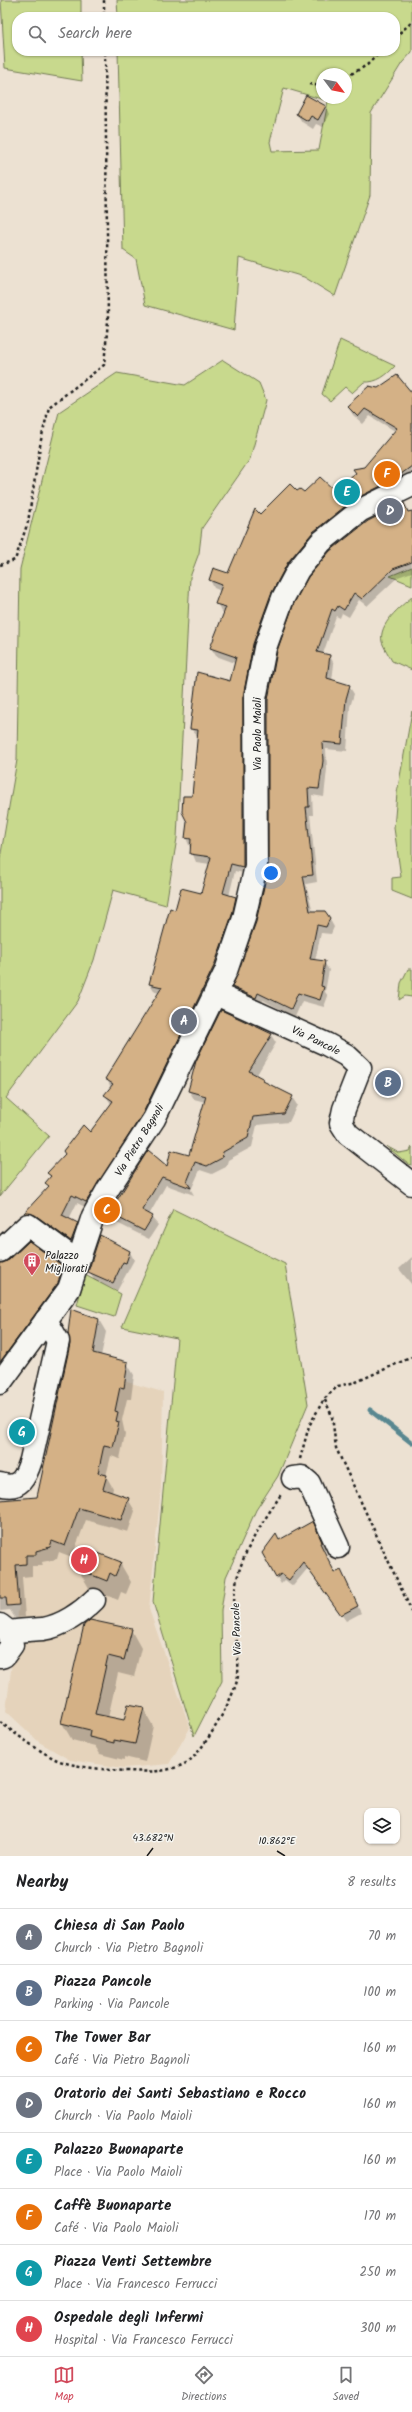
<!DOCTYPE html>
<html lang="en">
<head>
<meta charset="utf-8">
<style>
  :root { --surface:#fff; --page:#f6f6f6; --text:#202124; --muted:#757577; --line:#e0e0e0; --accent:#d1495b }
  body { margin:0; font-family:Kalam,sans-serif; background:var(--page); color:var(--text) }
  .controls { position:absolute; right:12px; bottom:12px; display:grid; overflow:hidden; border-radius:8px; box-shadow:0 1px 3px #0004 }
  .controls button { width:36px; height:36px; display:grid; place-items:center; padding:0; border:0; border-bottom:1px solid var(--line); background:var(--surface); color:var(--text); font:20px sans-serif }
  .compass { position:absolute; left:316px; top:68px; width:36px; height:36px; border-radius:50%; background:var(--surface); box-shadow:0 1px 3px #0004; rotate:122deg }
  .you { position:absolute; left:271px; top:873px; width:14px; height:14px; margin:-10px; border:3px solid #fff; border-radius:50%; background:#1a73e8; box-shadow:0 0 0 6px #1a73e833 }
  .badge { display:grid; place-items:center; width:26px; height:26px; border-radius:50%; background:var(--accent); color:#fff; font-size:13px; font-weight:700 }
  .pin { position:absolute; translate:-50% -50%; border:2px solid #fff; box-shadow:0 1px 4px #0006 }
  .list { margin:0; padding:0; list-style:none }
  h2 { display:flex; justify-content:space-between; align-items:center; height:52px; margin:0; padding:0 16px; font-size:17px }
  h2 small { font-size:13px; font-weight:400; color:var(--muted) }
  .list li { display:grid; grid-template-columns:26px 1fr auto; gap:12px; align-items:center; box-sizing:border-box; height:56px; padding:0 16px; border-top:1px solid var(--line) }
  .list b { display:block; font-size:15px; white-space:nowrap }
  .list p { margin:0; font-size:13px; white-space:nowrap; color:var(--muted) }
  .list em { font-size:13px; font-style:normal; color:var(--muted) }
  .icon { flex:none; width:22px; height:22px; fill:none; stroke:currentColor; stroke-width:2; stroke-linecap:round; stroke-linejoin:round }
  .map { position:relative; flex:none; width:412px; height:1856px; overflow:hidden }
  .search { position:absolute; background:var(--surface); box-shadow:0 1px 3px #0004; left:12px; right:12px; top:12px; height:44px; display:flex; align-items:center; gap:10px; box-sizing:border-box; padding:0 14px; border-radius:16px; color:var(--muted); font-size:15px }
  .sheet { height:500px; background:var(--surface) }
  nav { display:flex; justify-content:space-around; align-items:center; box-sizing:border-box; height:56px; border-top:1px solid var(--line); background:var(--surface); font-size:11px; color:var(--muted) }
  nav a { display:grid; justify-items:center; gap:2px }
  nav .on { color:var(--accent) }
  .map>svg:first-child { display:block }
  .built { fill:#e5d3bb }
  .green { fill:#c8d98d; stroke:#727a54; fill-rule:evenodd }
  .shadow { fill:#0003 }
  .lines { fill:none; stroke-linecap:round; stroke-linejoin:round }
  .stream { stroke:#588790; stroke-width:5 }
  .building { fill:#d4b186; stroke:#1c1c1c }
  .minor-casing { stroke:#1c1c1c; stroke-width:25 }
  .path { stroke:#1c1c1c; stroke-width:2.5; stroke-dasharray:3 3; stroke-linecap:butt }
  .minor { stroke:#f6f6f2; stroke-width:22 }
  .ticks { fill:none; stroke:#1c1c1c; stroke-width:1.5 }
  .labels { text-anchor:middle; stroke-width:3; stroke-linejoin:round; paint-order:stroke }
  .street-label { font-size:11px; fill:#1c1c1c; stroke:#f6f6f2 }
  .poi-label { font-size:11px; fill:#1c1c1c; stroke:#f6f6f2; text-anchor:start }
  .ticks-label { font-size:10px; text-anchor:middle; fill:#1c1c1c; stroke:#f6f6f2; stroke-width:3; stroke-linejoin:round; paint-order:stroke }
</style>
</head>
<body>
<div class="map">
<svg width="412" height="1856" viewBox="0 0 412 1856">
  <rect width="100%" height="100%" fill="#ece1d2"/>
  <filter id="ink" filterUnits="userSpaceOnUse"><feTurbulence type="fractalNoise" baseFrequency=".025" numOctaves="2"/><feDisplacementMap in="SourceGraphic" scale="8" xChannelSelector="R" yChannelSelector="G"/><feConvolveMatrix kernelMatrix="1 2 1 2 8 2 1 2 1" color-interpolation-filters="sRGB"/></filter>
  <g filter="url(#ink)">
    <path class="built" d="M65 1349 78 1352 120 1380 163 1392 161 1488 149 1609 190 1728 169 1764 124 1768 70 1760 39 1742 6 1711 19 1605 16 1565 29 1523 27 1498 37 1497 58 1392Z"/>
    <g class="green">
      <path d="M1 0H81V17H17V51H81L82 81 5 68Z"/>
      <path d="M117 0H412V52L402 63 371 113 370 195 335 296 304 277 239 258 234 330 145 305 136 259 123 250 118 51H395V17H118ZM322 74H346V98H322ZM284 88 328 101 319 150 272 151 270 142Z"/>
      <path d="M340 340 395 366C387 375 377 383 364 382L352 393 345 387 330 401 322 394Z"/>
      <path d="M223 360 259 383 266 400 250 459 202 528 199 553 190 577 177 838 166 905 113 890 94 960 78 1001 6 1098 49 1136 0 1196V859L17 760 20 569 59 412 117 373 185 385Z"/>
      <path d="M412 567V585L390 576Z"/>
      <path d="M412 597V670L392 661C389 655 384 648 382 642 378 624 400 607 412 597Z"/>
      <path d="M412 711V899L392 891V878L401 877 394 828 397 793Z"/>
      <path d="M408 969H412V997L405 996 399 1000 401 983Z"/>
      <path d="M386 1146 399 1153 410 1151 412 1147V1165L408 1164Z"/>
      <path d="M173 1209 285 1264 308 1404 278 1476 256 1510 226 1577 221 1611 222 1681 194 1736 153 1602 177 1338 122 1327Z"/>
      <path d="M85 1275 121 1294 114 1317 77 1305Z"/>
    </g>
    <g class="shadow">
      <path d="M326 106 330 114 323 127 316 124 313 129 302 122 297 114Z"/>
      <path d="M369 387 410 393 412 391V478L358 508 275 602 247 874 235 871 229 896 235 898 240 906 219 975 147 1121 91 1210 77 1203 69 1219 77 1224 82 1232 76 1249 30 1221 25 1213 49 1187 46 1183 51 1178 48 1173 66 1154 63 1150 83 1127 91 1133 112 1105 105 1095 111 1088 107 1079 160 993 155 992 150 984 176 911 202 894 210 864 196 862 186 838 193 797 198 737 191 729 231 682 235 663 216 656 211 648 225 613 221 611 217 603 221 591 214 588 210 580 228 574 260 516 297 492 304 494 333 490 365 468 395 431 370 416 363 424 353 415 348 407Z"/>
      <path d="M412 512V572L398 577 367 606 359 600 349 617 342 613 340 618 336 616 323 654 330 656 334 664 332 681 349 686 354 694 350 707 347 751 326 749 327 769 324 797 312 795 313 815H310L317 882 306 884 313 912 329 918 334 927 331 934 321 933 315 961 324 962 329 970 325 992 328 996 324 1007 302 1001 295 1017 263 1000 260 1006 238 995 233 987 257 922 269 869 278 652 408 513Z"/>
      <path d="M271 1035 276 1043 256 1076 266 1084 292 1097 297 1105 289 1122 257 1125 252 1147 228 1160 226 1167 212 1174 200 1170 191 1190 194 1195 166 1185 149 1215 158 1225 149 1239 115 1222 110 1213 167 1167 190 1156 205 1102 194 1099 189 1091Z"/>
      <path d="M130 1252 134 1260 117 1291 94 1280 89 1271Z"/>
      <path d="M412 1257V1285L399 1269Z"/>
      <path d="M0 1264 63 1267 69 1279 0 1383Z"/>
      <path d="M99 1320 106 1332 101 1356 127 1363 134 1375 131 1399H127L122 1420 125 1434 120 1459 111 1456 106 1476 113 1488 112 1493 128 1499 135 1511 128 1532 86 1520 72 1557 59 1552 57 1559 42 1562 43 1566H32V1576L22 1577 25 1617 15 1618 10 1610 0 1611V1501L38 1498Z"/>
      <path d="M316 1529 325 1549 323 1551 335 1574 344 1579 361 1613 346 1621 308 1568 293 1586 285 1580 281 1584 263 1553 279 1541Z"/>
      <path d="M120 1563 131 1582 126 1594 121 1592 118 1600 89 1588 78 1569Z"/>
      <path d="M84 1625 131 1630 141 1648 134 1677 118 1673 108 1718 125 1722 143 1708 153 1726 145 1762 124 1757V1760L100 1754 95 1746 72 1740 62 1723Z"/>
    </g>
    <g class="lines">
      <path class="stream" d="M370 1410 412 1443"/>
    </g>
    <g class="building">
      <path d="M306 95 326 106 318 120 311 116 308 121 296 114Z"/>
      <path d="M397 375 412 393V466L393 480 353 500 313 532 288 562 271 594 253 644 243 697V867L231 864 223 893 236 897 232 915 214 966 143 1113 86 1202 72 1195 62 1215 78 1223 71 1241 35 1215 24 1213 49 1186 45 1183 51 1176 47 1173 65 1154 63 1151 83 1125 90 1132 113 1101 104 1095 113 1084 105 1079 162 987 149 984 170 908 175 910 181 888 201 893 211 857 190 854 191 839 185 838 187 822 182 812 183 796H192L198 730 190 729 197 672 230 681 236 657 210 648 226 607 215 604 222 585 209 580 213 568 228 573 255 509 260 514 290 484 297 491 300 489 304 492 320 477 333 489 356 473 353 469 364 467 397 428 365 409 358 417 347 406 369 386 378 388Z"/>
      <path d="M404 503 408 512 412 511V562L393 569 362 599 354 593 344 610 338 606 335 611 332 609 317 652 330 655 327 678 350 685 346 699 342 744 322 742 323 761 319 789 308 788 309 807H306L313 875 303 876 310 911H325L330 918 326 927 317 925 310 959 325 961 321 986 324 987 320 1000 298 993 291 1009 258 993 256 998 232 987 256 922 268 869V700L277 651 294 603 308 577 330 551 368 521Z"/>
      <path d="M221 1010 272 1034 249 1071 264 1079 263 1081 293 1096 284 1114 253 1117 248 1138 223 1152 222 1158 207 1166 195 1162 187 1182 191 1188 162 1177 142 1210 153 1216 144 1231 109 1213 148 1150 167 1166 171 1150 189 1155 206 1096 188 1091 196 1061Z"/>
      <path d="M100 1235 130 1251 126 1263 123 1262 113 1283 88 1272Z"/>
      <path d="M29 1241 63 1266 58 1283 0 1362V1263L9 1260Z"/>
      <path d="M71 1309 99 1319 93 1353 128 1362 124 1388 120 1387 115 1411 118 1412 116 1421 119 1422 113 1447 104 1445 98 1473 107 1475 103 1489 129 1498 121 1520 79 1508 65 1546 52 1541 50 1547 36 1551V1555H26V1564L16 1565 19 1605 7 1606 6 1598H0V1500L37 1497 70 1344 68 1333Z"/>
      <path d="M313 1521 322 1542 320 1543 335 1573 341 1570 358 1606 341 1615 303 1562 289 1580 281 1574 276 1578 262 1553 276 1534 279 1540Z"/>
      <path d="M85 1548 121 1562 115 1576 110 1573 107 1581 77 1569Z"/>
      <path d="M90 1620 132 1629 124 1660 108 1656 95 1714 124 1720 128 1704 144 1707 135 1744 114 1740V1743L89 1737 90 1730 61 1723 84 1625Z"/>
    </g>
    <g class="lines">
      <g class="minor-casing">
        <g id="minor">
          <path d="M216 994 326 1044 346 1055 360 1068 344 1109 341 1123 348 1134 412 1184"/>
          <path d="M0 1251 28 1225 77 1261"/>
          <path d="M0 1383 69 1289 93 1216 108 1189 154 1119 226 971 244 918 256 866 255 699 265 648 283 598 298 570 321 542 361 510 412 485"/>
          <path d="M293 1478 302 1477 309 1483 338 1547"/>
          <path d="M0 1484C20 1491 26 1476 31 1460L58 1341 46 1320"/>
          <path d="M0 1625 9 1632 12 1645 4 1656 0 1657"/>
          <path d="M9 1632C21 1630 31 1630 43 1629 62 1626 81 1613 94 1600"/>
        </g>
      </g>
      <g class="path">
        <path d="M104 0V17"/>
        <path d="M395 37 412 22"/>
        <path d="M346 77 367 65 381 51"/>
        <path d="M309 84 322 86"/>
        <path d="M0 565 15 560 28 522 41 440 49 407 104 365 108 321 105 51"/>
        <path d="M325 1400 332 1416 336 1448 412 1612"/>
        <path d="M300 1459 309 1426 324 1399 338 1386 356 1382 412 1357"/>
        <path d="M0 1722C17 1735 36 1749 55 1759 72 1767 107 1770 127 1771 147 1772 168 1773 186 1763 202 1755 237 1693 238 1675 240 1643 229 1611 237 1579 244 1548 265 1519 282 1493"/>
      </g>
      <use href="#minor" class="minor"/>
    </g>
  </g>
  <path class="ticks" d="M277 1851 285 1856M147 1856 153 1848"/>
  <defs>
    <g id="building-pin" transform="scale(0.9)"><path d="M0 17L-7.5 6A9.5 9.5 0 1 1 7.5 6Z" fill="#d1495b" stroke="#f6f6f2"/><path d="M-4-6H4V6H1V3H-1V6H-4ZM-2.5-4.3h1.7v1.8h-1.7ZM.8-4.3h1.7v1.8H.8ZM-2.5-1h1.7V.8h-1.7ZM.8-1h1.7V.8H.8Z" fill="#fff"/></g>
  </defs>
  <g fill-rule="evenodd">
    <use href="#building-pin" x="32" y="1261"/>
  </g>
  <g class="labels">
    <g class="street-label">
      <text transform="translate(257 734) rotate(-90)" y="4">Via Paolo Maioli</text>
      <text transform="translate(316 1040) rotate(26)" y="4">Via Pancole</text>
      <text transform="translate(139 1140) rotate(-58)" y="4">Via Pietro Bagnoli</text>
      <text transform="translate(236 1629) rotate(-92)" y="4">Via Pancole</text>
    </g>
    <g class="poi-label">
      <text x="45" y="1259">Palazzo<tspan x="45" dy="13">Migliorati</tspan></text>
    </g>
  </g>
  <g class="ticks-label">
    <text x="153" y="1841">43.682°N</text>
    <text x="277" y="1844">10.862°E</text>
  </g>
</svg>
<div class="controls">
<button><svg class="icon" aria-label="layers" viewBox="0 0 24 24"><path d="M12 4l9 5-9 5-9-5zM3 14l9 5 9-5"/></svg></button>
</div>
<svg class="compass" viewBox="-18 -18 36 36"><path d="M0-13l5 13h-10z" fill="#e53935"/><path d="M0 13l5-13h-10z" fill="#757577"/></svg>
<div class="you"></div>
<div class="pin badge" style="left:184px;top:1021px;background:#6b7280">A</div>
<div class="pin badge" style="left:388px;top:1083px;background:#5c6f8a">B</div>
<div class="pin badge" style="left:107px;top:1210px;background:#e8710a">C</div>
<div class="pin badge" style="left:390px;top:511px;background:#6b7280">D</div>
<div class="pin badge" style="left:347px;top:492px;background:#0f9aa8">E</div>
<div class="pin badge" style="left:387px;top:474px;background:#e8710a">F</div>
<div class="pin badge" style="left:22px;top:1432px;background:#0f9aa8">G</div>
<div class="pin badge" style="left:84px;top:1560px;background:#e0444e">H</div>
<div class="search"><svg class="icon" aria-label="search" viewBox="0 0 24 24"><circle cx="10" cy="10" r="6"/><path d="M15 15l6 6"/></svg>Search here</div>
</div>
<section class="sheet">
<h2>Nearby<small>8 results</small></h2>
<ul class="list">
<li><span class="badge" style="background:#6b7280">A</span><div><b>Chiesa di San Paolo</b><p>Church · Via Pietro Bagnoli</p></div><em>70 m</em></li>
<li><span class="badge" style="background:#5c6f8a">B</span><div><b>Piazza Pancole</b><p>Parking · Via Pancole</p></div><em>100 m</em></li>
<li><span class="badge" style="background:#e8710a">C</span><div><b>The Tower Bar</b><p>Café · Via Pietro Bagnoli</p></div><em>160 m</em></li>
<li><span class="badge" style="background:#6b7280">D</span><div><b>Oratorio dei Santi Sebastiano e Rocco</b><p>Church · Via Paolo Maioli</p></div><em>160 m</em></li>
<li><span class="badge" style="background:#0f9aa8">E</span><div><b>Palazzo Buonaparte</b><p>Place · Via Paolo Maioli</p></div><em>160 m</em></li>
<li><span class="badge" style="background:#e8710a">F</span><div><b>Caffè Buonaparte</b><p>Café · Via Paolo Maioli</p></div><em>170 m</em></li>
<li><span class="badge" style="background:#0f9aa8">G</span><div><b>Piazza Venti Settembre</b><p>Place · Via Francesco Ferrucci</p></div><em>250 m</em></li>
<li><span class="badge" style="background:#e0444e">H</span><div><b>Ospedale degli Infermi</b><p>Hospital · Via Francesco Ferrucci</p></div><em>300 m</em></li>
</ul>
</section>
<nav>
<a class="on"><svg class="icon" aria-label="map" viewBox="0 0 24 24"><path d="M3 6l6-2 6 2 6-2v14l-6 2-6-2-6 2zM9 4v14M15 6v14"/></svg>Map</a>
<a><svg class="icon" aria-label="directions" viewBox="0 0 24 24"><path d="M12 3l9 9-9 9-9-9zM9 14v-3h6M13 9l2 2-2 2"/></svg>Directions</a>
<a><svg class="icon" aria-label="saved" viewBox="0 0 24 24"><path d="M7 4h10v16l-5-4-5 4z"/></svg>Saved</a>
</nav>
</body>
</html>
